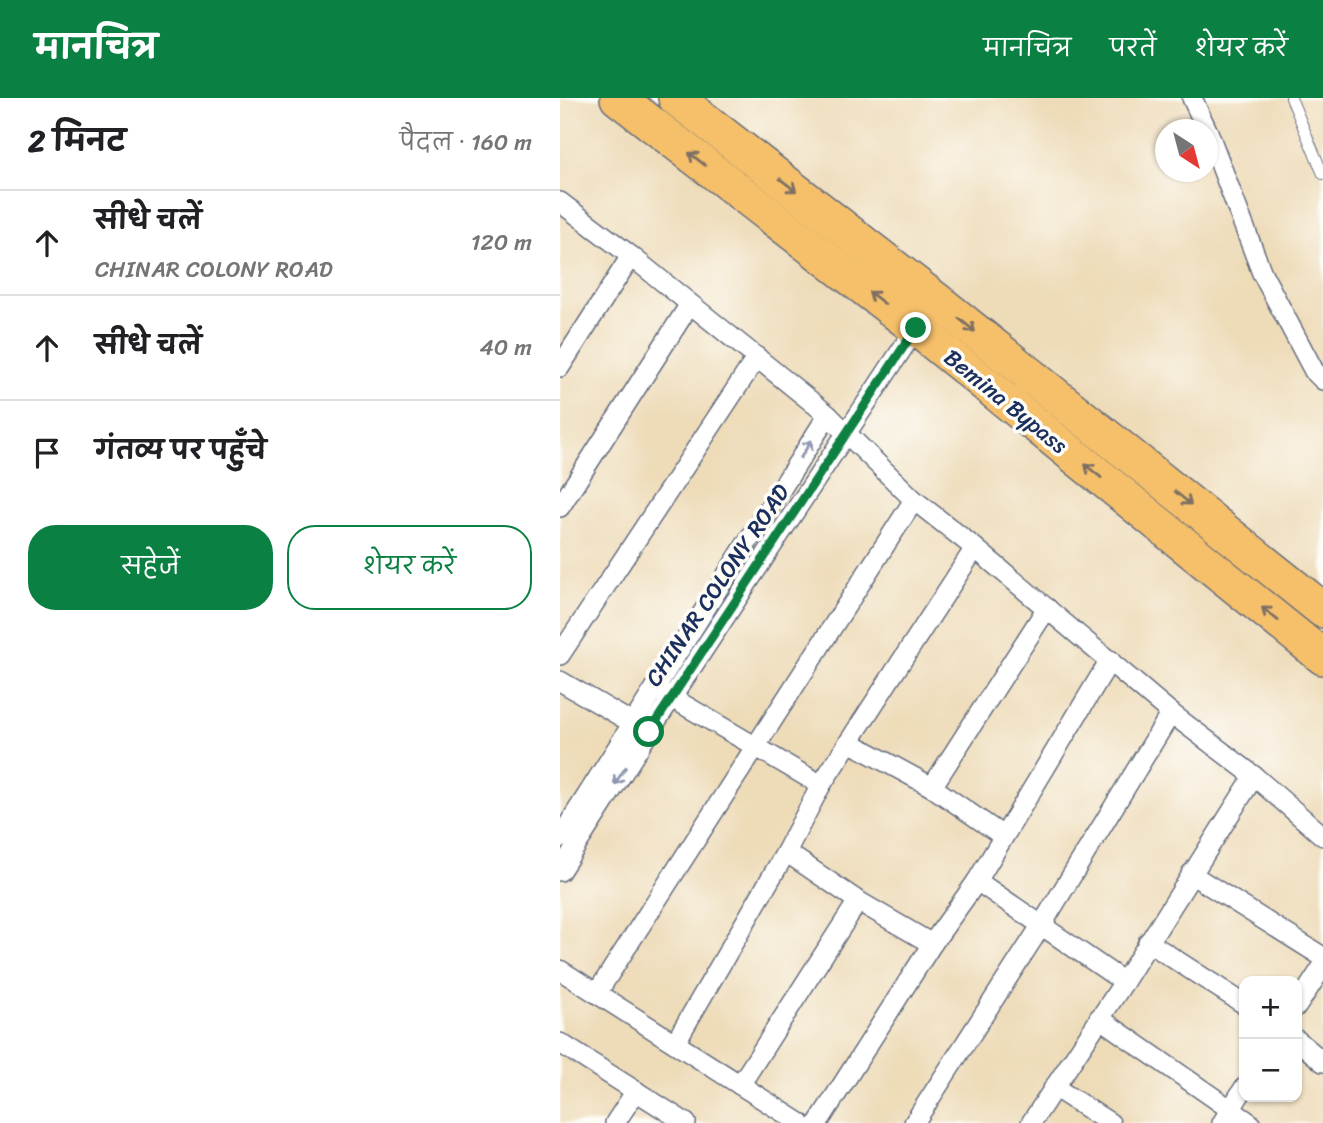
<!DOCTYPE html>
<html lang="hi">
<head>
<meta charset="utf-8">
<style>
  :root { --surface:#fff; --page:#f6f6f6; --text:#202124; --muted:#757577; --line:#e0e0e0; --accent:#0b8043 }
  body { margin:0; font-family:Sriracha,"Playpen Sans Deva",sans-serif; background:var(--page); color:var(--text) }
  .controls { position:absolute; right:21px; bottom:21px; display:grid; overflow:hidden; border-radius:14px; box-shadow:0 2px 5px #0004 }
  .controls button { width:63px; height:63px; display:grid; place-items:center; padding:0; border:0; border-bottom:2px solid var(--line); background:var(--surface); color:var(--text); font:35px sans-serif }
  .compass { position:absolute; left:595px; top:21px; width:63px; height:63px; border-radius:50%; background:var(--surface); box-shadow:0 2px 5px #0004; rotate:144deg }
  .stop { position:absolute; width:21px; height:21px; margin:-16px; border:5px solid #0b8043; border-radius:50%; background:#fff }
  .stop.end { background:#0b8043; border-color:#fff; box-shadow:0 2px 7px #0008 }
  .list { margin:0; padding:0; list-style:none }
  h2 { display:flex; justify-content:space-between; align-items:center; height:91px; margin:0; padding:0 28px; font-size:30px }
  h2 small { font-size:23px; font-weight:400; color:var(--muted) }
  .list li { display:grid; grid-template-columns:46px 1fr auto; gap:21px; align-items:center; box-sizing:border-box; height:105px; padding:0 28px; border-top:2px solid var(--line) }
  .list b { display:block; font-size:26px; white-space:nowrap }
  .list p { margin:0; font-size:23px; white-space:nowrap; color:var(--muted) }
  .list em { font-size:23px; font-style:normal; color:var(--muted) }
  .actions { display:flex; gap:14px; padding:21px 28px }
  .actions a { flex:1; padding:16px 0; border:2px solid var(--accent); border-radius:28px; text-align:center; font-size:24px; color:var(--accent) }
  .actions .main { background:var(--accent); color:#fff }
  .icon { flex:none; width:38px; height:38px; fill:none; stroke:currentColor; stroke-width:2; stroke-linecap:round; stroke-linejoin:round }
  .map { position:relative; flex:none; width:763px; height:1025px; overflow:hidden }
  header { display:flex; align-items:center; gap:42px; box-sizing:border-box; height:98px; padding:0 35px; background:var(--accent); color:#fff }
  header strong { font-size:33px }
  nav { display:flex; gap:38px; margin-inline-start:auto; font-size:24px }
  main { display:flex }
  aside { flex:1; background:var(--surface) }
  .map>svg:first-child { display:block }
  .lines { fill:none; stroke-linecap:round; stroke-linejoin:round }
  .lane-casing { stroke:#656c7e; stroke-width:12 }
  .street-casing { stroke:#656c7e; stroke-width:22 }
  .highway-casing { stroke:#656c7e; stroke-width:38 }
  .lane { stroke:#fff; stroke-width:10 }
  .street { stroke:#fff; stroke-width:19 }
  .highway { stroke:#f6c06b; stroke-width:35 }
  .oneway { stroke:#7e7064 }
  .oneway2 { stroke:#8d97ae }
  .route { stroke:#0b8043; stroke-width:9 }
  .labels { text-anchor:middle; stroke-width:7; stroke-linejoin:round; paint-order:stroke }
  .street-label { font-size:23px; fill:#1b2f5e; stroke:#fdfcf7 }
</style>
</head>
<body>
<header>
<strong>मानचित्र</strong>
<nav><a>मानचित्र</a><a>परतें</a><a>शेयर करें</a></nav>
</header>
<main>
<aside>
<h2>2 मिनट<small>पैदल · 160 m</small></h2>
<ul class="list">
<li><svg class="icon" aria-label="ahead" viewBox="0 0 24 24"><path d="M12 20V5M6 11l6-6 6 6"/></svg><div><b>सीधे चलें</b><p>CHINAR COLONY ROAD</p></div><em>120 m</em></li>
<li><svg class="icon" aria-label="ahead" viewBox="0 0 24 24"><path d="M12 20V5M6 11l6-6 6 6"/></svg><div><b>सीधे चलें</b></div><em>40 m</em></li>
<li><svg class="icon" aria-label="arrive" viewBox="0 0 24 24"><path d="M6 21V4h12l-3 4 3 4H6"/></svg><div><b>गंतव्य पर पहुँचे</b></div></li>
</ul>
<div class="actions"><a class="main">सहेजें</a><a>शेयर करें</a></div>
</aside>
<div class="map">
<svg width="763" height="1025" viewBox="0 0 763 1025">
  <rect width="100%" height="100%" fill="#fdfcf7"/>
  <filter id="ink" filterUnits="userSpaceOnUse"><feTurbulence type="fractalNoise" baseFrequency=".0143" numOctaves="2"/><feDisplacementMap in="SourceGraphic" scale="14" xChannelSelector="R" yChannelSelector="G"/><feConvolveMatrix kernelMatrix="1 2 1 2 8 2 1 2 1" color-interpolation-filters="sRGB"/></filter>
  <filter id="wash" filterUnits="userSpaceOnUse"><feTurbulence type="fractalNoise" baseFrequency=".00686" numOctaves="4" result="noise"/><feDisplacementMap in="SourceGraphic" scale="28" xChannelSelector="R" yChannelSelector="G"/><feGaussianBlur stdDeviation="1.57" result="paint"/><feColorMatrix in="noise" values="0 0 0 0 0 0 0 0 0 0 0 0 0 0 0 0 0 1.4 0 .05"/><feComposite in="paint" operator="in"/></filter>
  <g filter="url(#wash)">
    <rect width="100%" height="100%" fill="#eedcb9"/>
  </g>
  <g filter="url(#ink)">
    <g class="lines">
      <g class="lane-casing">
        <path id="lane" d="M731 0 763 76"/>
      </g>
      <g class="street-casing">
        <g id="street">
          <path d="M632 0 647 32"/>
          <path d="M648 34 702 175 754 273 763 282"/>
          <path d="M0 104 71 158 268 317 354 402 415 450 611 615 694 678 763 738"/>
          <path d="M0 269 71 158"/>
          <path d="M0 409 130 206"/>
          <path d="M415 450 261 687 226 754 298 803 372 846 417 783 550 562"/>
          <path d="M0 557 197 259"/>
          <path d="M0 583 81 630"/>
          <path d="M102 594 261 687"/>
          <path d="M289 644 372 689 443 738"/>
          <path d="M372 689 487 510"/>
          <path d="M0 740 268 317"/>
          <path d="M0 773 89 634 356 230"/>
          <path d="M631 776 763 859"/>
          <path d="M417 783 564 884"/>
          <path d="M588 844 684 906"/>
          <path d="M0 872 240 1025"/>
          <path d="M37 895 354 402"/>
          <path d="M737 908 763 868"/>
          <path d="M539 920 690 1025"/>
          <path d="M737 942 763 964"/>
          <path d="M0 945 126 1025"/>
          <path d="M115 945 226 754"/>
          <path d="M180 987 298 803"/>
          <path d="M494 989 550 1025"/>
          <path d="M55 1025 76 993"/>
          <path d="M258 1025 372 846"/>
          <path d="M354 1025 481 828 611 615"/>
          <path d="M471 1025 564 884 694 678"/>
          <path d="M662 1025 684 990"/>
        </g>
      </g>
      <g class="highway-casing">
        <g id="highway">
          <path d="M58 0 356 230 763 559"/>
          <path d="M116 0 385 209 763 512"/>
        </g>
      </g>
      <use href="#lane" class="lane"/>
      <use href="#street" class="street"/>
      <use href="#highway" class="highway"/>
    </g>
    <defs><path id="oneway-shaft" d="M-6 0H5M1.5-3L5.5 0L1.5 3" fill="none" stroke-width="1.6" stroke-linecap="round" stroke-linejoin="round" transform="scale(1.75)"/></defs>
    <g class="oneway">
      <use href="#oneway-shaft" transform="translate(137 61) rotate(-142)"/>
      <use href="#oneway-shaft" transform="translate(228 87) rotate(38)"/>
      <use href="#oneway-shaft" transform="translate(317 200) rotate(-142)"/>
      <use href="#oneway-shaft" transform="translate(407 227) rotate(39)"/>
      <use href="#oneway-shaft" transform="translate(533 373) rotate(-141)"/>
      <use href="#oneway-shaft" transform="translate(623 400) rotate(39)"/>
      <use href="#oneway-shaft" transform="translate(710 516) rotate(-141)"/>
    </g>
    <g class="oneway2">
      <use href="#oneway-shaft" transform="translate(246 351) rotate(-58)"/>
      <use href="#oneway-shaft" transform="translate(60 678) rotate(123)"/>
    </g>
  </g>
  <g class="lines" filter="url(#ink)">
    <path class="route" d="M89 634 356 230"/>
  </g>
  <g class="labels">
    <g class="street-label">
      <text transform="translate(446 303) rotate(39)" y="8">Bemina Bypass</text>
      <text transform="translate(157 487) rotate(-56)" y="8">CHINAR COLONY ROAD</text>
    </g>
  </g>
</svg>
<div class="controls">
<button>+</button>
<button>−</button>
</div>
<svg class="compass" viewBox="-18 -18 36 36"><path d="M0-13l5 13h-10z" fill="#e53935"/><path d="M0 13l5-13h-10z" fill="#757577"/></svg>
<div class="stop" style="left:89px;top:634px"></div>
<div class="stop end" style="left:356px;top:230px"></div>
</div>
</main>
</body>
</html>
